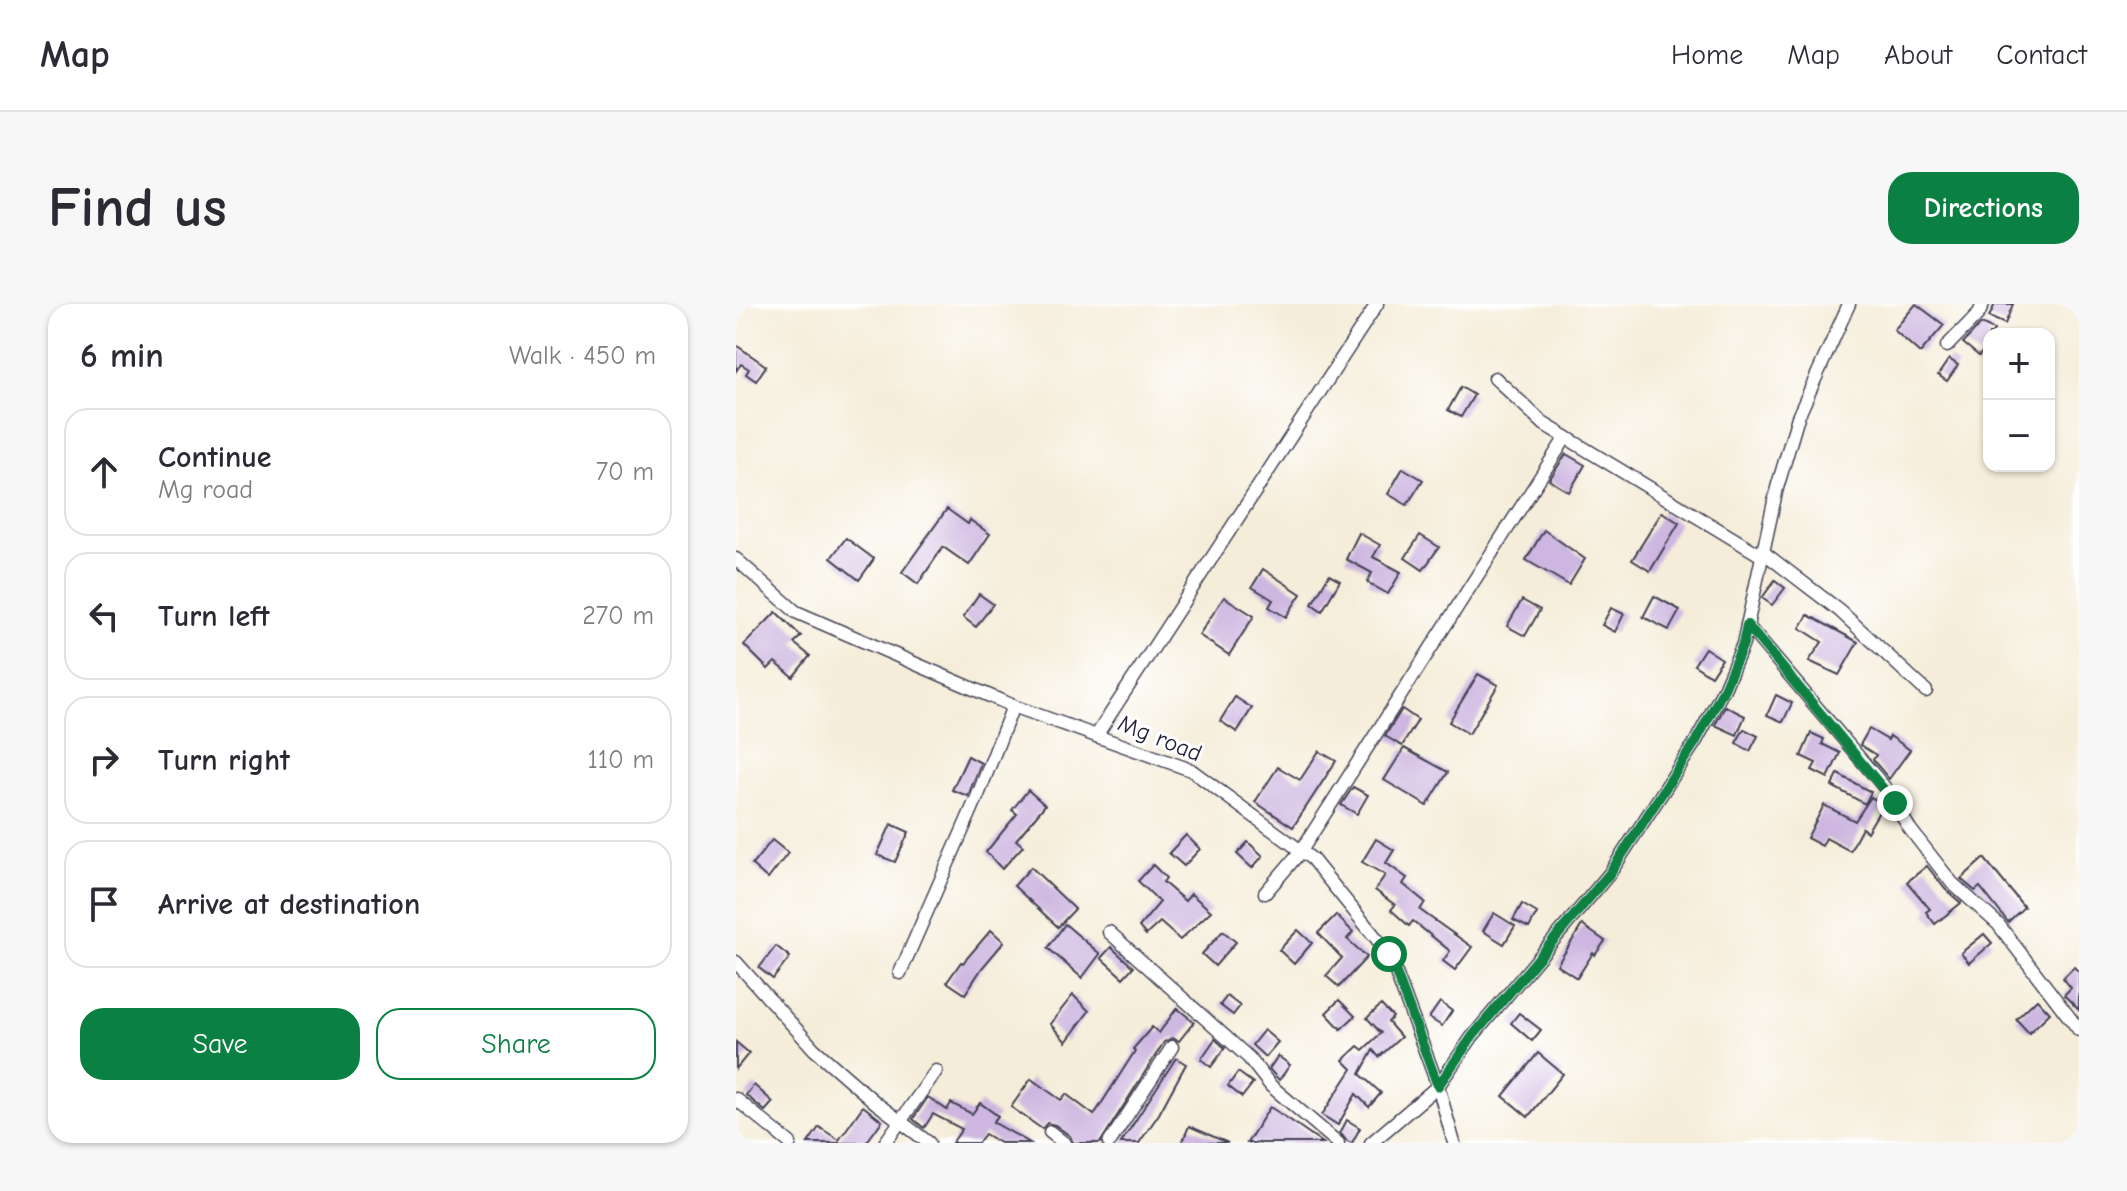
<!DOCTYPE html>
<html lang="en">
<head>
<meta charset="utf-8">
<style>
  :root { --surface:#fff; --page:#f7f7f7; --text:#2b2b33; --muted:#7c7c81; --line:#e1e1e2; --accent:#0b8043 }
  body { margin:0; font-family:"Comic Neue",sans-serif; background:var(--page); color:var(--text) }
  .controls { position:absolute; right:24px; top:24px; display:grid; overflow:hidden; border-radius:16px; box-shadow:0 2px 6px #0004 }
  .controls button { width:72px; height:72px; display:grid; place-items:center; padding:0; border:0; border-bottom:2px solid var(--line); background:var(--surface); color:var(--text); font:40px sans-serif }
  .stop { position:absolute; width:24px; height:24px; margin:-18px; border:6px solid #0b8043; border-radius:50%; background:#fff }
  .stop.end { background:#0b8043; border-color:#fff; box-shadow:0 2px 8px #0008 }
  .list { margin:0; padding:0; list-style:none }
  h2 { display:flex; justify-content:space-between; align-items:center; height:104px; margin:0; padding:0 32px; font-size:34px }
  h2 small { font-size:26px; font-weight:400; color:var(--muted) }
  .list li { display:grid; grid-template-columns:52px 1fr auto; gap:24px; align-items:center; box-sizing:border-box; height:128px; margin:0 16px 16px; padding:0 16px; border:2px solid var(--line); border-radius:24px }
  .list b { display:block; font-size:30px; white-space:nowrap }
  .list p { margin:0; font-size:26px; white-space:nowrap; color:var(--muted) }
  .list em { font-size:26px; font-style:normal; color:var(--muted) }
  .actions { display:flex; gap:16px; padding:24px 32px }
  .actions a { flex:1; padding:18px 0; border:2px solid var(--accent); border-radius:24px; text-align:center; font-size:28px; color:var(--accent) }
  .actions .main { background:var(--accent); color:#fff }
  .icon { flex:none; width:44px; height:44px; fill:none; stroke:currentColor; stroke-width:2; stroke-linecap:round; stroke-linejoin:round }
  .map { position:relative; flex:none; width:1343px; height:839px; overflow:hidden; border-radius:24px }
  header { display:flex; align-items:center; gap:48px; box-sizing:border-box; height:112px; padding:0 40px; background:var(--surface); border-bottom:2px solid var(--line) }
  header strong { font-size:38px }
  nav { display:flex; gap:44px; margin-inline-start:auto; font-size:28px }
  .intro { display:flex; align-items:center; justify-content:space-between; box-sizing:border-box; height:192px; padding:0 48px }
  h1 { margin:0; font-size:56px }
  .button { padding:20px 36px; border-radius:24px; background:var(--accent); color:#fff; font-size:28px; font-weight:700 }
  main { display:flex; gap:48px; padding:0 48px }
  aside { flex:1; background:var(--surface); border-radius:24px; box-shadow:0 2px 6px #0004 }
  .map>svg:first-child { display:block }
  .building { fill:#cdb6e0 }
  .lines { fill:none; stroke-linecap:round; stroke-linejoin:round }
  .minor-casing { stroke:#424053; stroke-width:15 }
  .minor { stroke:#fff; stroke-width:12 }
  .route { stroke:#0b8043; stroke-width:10 }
  .labels { text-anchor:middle; stroke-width:6; stroke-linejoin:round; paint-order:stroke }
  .street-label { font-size:24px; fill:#22223b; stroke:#fff }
</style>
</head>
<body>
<header>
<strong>Map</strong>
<nav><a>Home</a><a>Map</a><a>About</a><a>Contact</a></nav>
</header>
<div class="intro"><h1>Find us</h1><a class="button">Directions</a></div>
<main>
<aside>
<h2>6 min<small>Walk · 450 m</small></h2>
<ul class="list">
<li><svg class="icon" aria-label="ahead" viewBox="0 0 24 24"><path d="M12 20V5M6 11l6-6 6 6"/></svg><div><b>Continue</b><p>Mg road</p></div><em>70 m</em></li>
<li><svg class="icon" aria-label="left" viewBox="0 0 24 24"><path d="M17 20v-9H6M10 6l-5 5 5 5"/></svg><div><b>Turn left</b></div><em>270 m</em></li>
<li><svg class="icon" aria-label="right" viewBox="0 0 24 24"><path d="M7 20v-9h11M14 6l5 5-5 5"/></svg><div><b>Turn right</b></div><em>110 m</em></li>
<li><svg class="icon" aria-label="arrive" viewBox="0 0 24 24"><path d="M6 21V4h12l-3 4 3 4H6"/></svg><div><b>Arrive at destination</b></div></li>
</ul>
<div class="actions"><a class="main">Save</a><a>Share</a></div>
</aside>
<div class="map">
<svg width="1343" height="839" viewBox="0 0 1343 839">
  <rect width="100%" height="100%" fill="#fff"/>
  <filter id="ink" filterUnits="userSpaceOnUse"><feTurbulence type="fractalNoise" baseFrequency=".0125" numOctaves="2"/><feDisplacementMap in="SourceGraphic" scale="16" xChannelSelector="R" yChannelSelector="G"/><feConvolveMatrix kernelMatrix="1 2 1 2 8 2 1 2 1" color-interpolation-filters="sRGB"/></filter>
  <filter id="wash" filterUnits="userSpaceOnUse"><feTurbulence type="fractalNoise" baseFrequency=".006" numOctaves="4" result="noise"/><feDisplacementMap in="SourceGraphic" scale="32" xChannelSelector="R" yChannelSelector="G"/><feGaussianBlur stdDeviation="1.8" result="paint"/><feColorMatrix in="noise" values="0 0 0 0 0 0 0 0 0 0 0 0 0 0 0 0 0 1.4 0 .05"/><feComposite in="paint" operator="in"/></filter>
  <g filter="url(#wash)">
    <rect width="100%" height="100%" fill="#f5edd9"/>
    <g id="blocks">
      <g class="building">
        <path d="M1180 0 1208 21 1184 49 1158 26Z"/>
        <path d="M1259 0H1277L1269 20 1253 13Z"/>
        <path d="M1245 20 1258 26 1256 30H1253L1251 41 1243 52 1227 39Z"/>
        <path d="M0 41 30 62 20 77 10 70 13 65 5 60 0 67Z"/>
        <path d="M1213 55 1222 61 1211 77 1202 71Z"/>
        <path d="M725 83 738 91 725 113 712 106Z"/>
        <path d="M830 150 849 161 833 188 813 176Z"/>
        <path d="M667 164 687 176 671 201 652 190Z"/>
        <path d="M211 205 232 220 234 216 254 230 233 261 207 243 182 280 166 268Z"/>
        <path d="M926 208 943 219 914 267 896 256Z"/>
        <path d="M808 226 849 255 833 281 790 256Z"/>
        <path d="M623 229 644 241 637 253 665 268 652 290 631 278 636 269 610 255Z"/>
        <path d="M684 231 703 243 687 266 669 254Z"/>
        <path d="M110 234 138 255 123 276 95 254Z"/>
        <path d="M527 265 565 290 550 313 533 303 537 296 516 283Z"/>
        <path d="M593 271 604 277 586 307 576 300Z"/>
        <path d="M1039 276 1049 284 1036 301 1026 294Z"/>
        <path d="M243 290 257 300 240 323 227 313Z"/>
        <path d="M918 292 944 306 933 326 907 313Z"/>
        <path d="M488 293 518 312 493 351 463 331Z"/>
        <path d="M786 296 804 306 789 332 771 322Z"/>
        <path d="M875 304 888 310 879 328 866 321Z"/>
        <path d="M40 308 65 332 58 339 74 352 57 373 39 358 32 365 8 341Z"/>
        <path d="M1072 311 1122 338 1103 371 1073 357 1086 338 1064 324Z"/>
        <path d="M969 344 986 355 975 372 958 361Z"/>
        <path d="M742 370 762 381 733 430 713 418Z"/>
        <path d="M1040 391 1056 399 1047 418 1031 411Z"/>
        <path d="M499 393 516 404 501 428 484 417Z"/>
        <path d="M989 402 1009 412 1001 431 979 421Z"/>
        <path d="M666 405 682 416 666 442 649 432Z"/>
        <path d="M1008 425 1022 432 1014 447 1000 439Z"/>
        <path d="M1133 425 1152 436 1154 432 1174 446 1153 475 1137 456 1140 451 1124 441Z"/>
        <path d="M1075 429 1088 435 1086 440 1104 449 1092 474 1076 466 1080 459 1065 452Z"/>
        <path d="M668 444 712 468 691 502 648 476Z"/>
        <path d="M583 447 600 457 557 523 519 498 542 463 564 476Z"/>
        <path d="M232 452 245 459 232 492 216 486Z"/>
        <path d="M1102 470 1135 488 1129 500 1096 482Z"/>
        <path d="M617 483 632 491 621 510 605 501Z"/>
        <path d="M292 486 309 501 280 536 287 542 266 565 250 548 281 510 276 506Z"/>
        <path d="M1135 493 1147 501 1131 528 1126 524 1114 547 1090 534 1086 542 1071 534 1088 501 1119 517Z"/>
        <path d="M155 520 173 528 159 558 141 551Z"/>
        <path d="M450 531 464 545 448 562 433 549Z"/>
        <path d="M640 535 658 546 650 559 671 574 667 580 689 598 684 606 736 643 719 666 707 657 714 647 677 617 673 622 655 606 659 601 639 586 649 571 626 558Z"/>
        <path d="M36 536 52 549 32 575 16 561Z"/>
        <path d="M512 538 527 552 516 564 501 550Z"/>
        <path d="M1248 554 1288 603 1272 618 1244 583 1239 587 1225 575Z"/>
        <path d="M417 561 430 574 427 578 449 597 455 590 475 607 444 636 424 618 410 631 403 623 424 598 402 577Z"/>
        <path d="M1191 562 1209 585 1225 599 1199 620 1190 608 1194 605 1171 578Z"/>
        <path d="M295 563 339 605 322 623 278 582Z"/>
        <path d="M786 600 801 609 793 624 777 616Z"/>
        <path d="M758 609 779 622 768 640 747 627Z"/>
        <path d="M600 611 617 628 611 635 631 653 603 683 590 672 606 654 582 629Z"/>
        <path d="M329 620 364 650 346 674 312 644Z"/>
        <path d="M846 621 869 637 859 651 857 649 841 674 821 661Z"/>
        <path d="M255 626 268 638 246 664 229 690 211 678 225 658 227 659Z"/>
        <path d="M562 626 576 639 558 660 543 646Z"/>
        <path d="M487 627 500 638 479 662 466 650Z"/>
        <path d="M1248 630 1256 639 1233 659 1225 649Z"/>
        <path d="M40 642 54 653 37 675 23 664Z"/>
        <path d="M375 643 397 663 387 674 365 654Z"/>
        <path d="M1338 663 1343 668V706L1328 691 1335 684 1327 674Z"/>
        <path d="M337 691 353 707 330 738 314 720Z"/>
        <path d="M491 692 504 702 497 711 484 701Z"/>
        <path d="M1301 695 1314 709 1293 729 1280 715Z"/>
        <path d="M603 696 619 712 605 725 590 709Z"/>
        <path d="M704 698 716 707 706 722 693 714Z"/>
        <path d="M645 701 657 713 652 718 665 733 643 753 637 746 624 770 645 789 633 803 620 790 602 821 586 811 616 765 607 756 622 742 627 746 645 729 631 714Z"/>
        <path d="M441 704 458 718 443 737 436 734 428 738 364 839H337L334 832 319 821 311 819 306 825 275 803 295 775 325 796 330 790 358 811 399 747 397 745 416 723 423 729Z"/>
        <path d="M783 709 805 726 796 737 775 719Z"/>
        <path d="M528 726 542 738 529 753 516 741Z"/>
        <path d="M479 735 489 744 475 763 465 755Z"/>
        <path d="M0 738 13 749 0 765Z"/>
        <path d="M802 749 827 770 792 813 767 792Z"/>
        <path d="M542 752 554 761 543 776 533 765Z"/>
        <path d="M440 754 450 760 423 810 403 839H385Z"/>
        <path d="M502 768 517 779 506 793 492 782Z"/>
        <path d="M18 781 37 798 29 807 10 791Z"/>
        <path d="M192 793 211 806 215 799 236 810 244 799 262 812 257 818 294 839H264L249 830 242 839H216L226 825 197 810 188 824 177 815Z"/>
        <path d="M127 802 146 817 130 839H72L83 823 103 836Z"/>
        <path d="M534 803 554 816 587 839H511Z"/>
        <path d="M611 816 624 824 616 839 611 837 604 829Z"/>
        <path d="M453 822 492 839H446Z"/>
      </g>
    </g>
  </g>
  <g filter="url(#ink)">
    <use href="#blocks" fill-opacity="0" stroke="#424053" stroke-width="2"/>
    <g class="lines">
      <g class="minor-casing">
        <g id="minor">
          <path d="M1211 42 1243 9 1247 0"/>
          <path d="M759 74 808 120 1026 252"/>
          <path d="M1027 248 1104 307 1190 387"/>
          <path d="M0 255 60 308 277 402 455 466 576 555 653 650 702 782 718 839"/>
          <path d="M1011 321 1149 484 1174 525 1216 579 1262 620 1343 726"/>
          <path d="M360 432 641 0"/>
          <path d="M529 589 565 547 830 133"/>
          <path d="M373 628 513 754 535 782 602 839"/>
          <path d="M0 658 78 745 140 799 193 839"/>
          <path d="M164 669 242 491 277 402"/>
          <path d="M0 795 54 839"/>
          <path d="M314 828 328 839"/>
          <path d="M149 839 200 767"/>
          <path d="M373 839 436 743"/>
          <path d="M635 839 702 782 736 733 874 569 960 437 988 385 1007 340 1041 184 1062 113 1113 0"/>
        </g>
      </g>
      <use href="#minor" class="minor"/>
    </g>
  </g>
  <g class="lines" filter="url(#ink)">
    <path class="route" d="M653 650 702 782 736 733 874 569 960 437 988 385 1007 340 1011 321 1159 499"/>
  </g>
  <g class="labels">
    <g class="street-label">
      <text transform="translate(424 434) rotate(22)" y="8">Mg road</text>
    </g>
  </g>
</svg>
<div class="controls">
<button>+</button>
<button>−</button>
</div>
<div class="stop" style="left:653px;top:650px"></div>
<div class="stop end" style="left:1159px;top:499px"></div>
</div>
</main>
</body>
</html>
